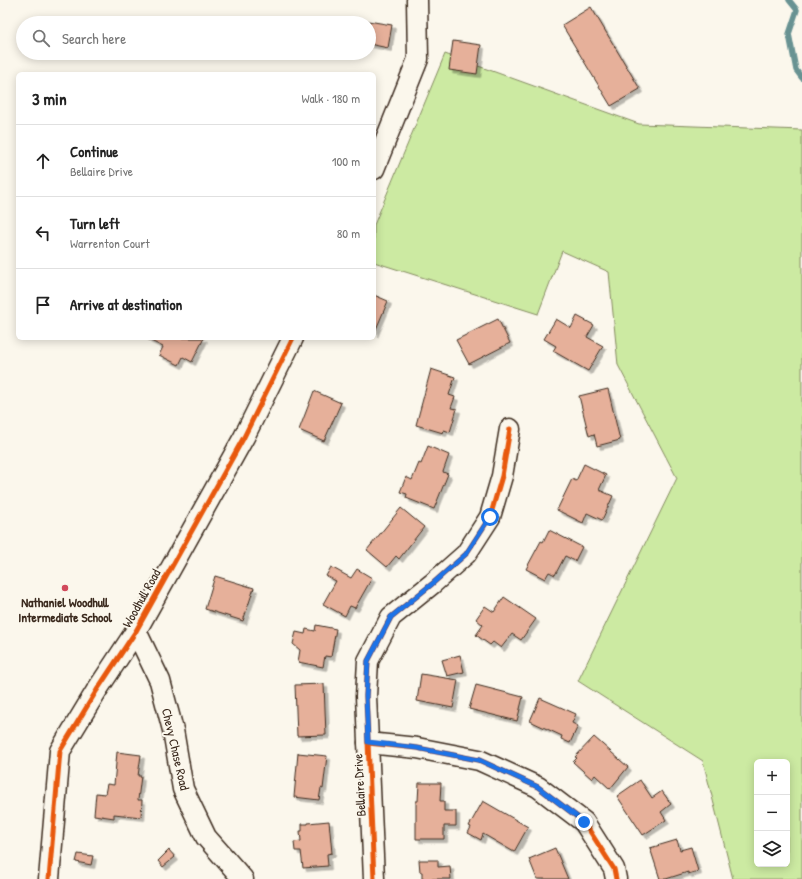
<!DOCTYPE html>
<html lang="en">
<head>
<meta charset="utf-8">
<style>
  :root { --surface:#fff; --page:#f2f2f2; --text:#222; --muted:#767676; --line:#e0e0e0 }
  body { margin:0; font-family:"Patrick Hand",sans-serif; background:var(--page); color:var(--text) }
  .controls { position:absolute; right:12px; bottom:12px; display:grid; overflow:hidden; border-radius:6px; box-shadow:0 2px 10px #0003 }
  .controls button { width:36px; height:36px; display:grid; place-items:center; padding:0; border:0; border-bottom:1px solid var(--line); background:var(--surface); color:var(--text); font:20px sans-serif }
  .stop { position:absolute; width:12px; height:12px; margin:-9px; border:3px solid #1a73e8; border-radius:50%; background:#fff }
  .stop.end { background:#1a73e8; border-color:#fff; box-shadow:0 1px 4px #0008 }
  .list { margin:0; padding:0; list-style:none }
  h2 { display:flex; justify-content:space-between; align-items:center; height:52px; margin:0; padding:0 16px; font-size:17px }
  h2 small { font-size:13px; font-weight:400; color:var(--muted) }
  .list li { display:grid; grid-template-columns:26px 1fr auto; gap:12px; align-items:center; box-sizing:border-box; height:72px; padding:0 16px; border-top:1px solid var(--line) }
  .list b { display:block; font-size:15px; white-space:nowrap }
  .list p { margin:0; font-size:13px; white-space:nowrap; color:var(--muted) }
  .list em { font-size:13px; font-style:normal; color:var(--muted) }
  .icon { flex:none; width:22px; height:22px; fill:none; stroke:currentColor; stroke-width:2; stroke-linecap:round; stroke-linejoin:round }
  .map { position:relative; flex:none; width:802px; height:879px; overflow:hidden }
  .search { position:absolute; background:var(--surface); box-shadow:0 2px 10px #0003; left:16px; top:16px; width:360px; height:44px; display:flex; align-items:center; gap:10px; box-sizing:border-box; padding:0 14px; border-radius:22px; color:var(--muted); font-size:15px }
  .panel { position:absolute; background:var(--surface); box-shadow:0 2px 10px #0003; left:16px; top:72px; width:360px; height:268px; border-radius:6px }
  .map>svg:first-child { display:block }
  .green { fill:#cceaa2; stroke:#848a60; fill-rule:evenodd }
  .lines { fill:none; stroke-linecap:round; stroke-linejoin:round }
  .stream { stroke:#689292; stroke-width:5.5 }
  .building { fill:#e6b09a; stroke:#3b2a1e; filter:url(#shadow) }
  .street-casing { stroke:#3b2a1e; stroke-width:23 }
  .street { stroke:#fbf7ec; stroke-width:20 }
  .cycleway-casing { stroke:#fbf7ec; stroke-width:8 }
  .cycleway { stroke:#e8590c; stroke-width:5 }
  .route { stroke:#1a73e8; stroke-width:5 }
  .poi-dot { fill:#d1495b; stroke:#fbf7ec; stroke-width:1.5 }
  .labels { text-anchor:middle; stroke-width:4; stroke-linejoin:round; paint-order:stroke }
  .street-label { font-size:13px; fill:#3b2a1e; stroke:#fbf7ec }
  .poi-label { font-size:13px; font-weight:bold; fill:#3b2a1e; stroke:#fbf7ec }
</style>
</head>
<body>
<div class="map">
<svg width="802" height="879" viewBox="0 0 802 879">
  <defs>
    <filter id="shadow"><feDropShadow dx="3.5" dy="3.5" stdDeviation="0" flood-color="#0004"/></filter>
  </defs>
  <rect width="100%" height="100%" fill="#fbf7ec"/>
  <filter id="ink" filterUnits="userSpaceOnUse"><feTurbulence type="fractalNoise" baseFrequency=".025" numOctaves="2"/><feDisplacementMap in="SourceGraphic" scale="8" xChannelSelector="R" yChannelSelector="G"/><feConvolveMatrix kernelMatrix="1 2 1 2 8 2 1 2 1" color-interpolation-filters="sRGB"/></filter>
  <g filter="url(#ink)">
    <path class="green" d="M445 54 639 124 802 130V879H733L703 761 578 681 677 478 618 365 609 272 562 251 538 314 374 262V225ZM757 762H787V864H757Z"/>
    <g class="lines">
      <path class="stream" d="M789 0 797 10 789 34 796 70 802 78"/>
    </g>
    <g class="building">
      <path d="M591 7 640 89 611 106 562 25Z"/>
      <path d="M362 20 392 25 388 48 369 44V23H361Z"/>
      <path d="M453 41 481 45 477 74 449 70Z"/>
      <path d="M374 295 388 301 374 334Z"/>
      <path d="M577 316 594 325 587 337 603 346 588 371 553 351 556 346 544 339 556 319 571 328Z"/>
      <path d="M498 319 510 343 469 364 456 340Z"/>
      <path d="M148 338H204L192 362 183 357 179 365 159 355 163 347 147 339Z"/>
      <path d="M431 369 455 377 449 395 455 397 451 408 457 409 450 432 444 430 443 433 416 425Z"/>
      <path d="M608 389 620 440 597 446 594 434 589 436 579 396Z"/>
      <path d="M314 391 341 403 324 441 299 430Z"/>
      <path d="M428 446 449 455 443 472 448 474 434 509 406 498 407 494 400 492 406 477 412 480 419 463 421 464Z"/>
      <path d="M584 464 606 475 599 490 613 496 602 520 587 513 583 523 557 510 572 479 576 481Z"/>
      <path d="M401 508 424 527 399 559 396 556 387 567 367 550Z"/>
      <path d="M549 530 582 547 575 561 565 556 555 575 549 572 545 579 526 569 541 541 543 542Z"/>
      <path d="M331 567 351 578 357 569 372 578 355 608 350 606 345 616 323 604 336 581 326 576Z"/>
      <path d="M215 576 254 588 243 621 205 609Z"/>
      <path d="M504 597 536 619 521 640 512 634 501 648 493 642 490 645 476 635 483 625 476 619 485 606 494 612Z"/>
      <path d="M316 625 336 629 331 657 325 656 323 667 298 662 300 650 293 644 296 632 305 634 306 629 315 631Z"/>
      <path d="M460 655 464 672 447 676 442 660Z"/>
      <path d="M421 674 458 680 453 708 417 701Z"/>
      <path d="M324 684 326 735 297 736 295 685Z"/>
      <path d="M476 685 523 697 517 721 469 709Z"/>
      <path d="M540 698 576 714 572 723 578 726 570 743 561 739 562 736 530 721Z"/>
      <path d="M594 737 628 767 610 789 595 775 592 779 573 762 577 758 575 757Z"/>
      <path d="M117 752 141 755 138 776H141L138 800H142L141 817 114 814V818L94 815 96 793 105 794 107 784 114 785Z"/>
      <path d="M298 753 327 756 323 789 321 788 319 800 294 797Z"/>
      <path d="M640 780 652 798 662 791 671 804 661 812 666 820 643 835 617 796Z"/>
      <path d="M419 783H441L440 801H444V811H456V826H444V839H416V801H418Z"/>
      <path d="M483 801 528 827 514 852 483 834 481 840 468 833 471 827 469 826Z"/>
      <path d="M329 821 332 853 327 854 328 866 303 868 301 851H295L294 842 301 841 300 831H302V824H308V823Z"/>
      <path d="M677 840 680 850 691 847 698 871 688 874V872L666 879H660L650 848Z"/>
      <path d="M555 848 568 879H537L529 859Z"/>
      <path d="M169 850 175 857 163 867 158 861Z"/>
      <path d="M78 854 93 856 91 865 76 862Z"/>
      <path d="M419 860H438V867L450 866 451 879H422V872H420Z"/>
    </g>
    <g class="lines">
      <g class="street-casing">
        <g id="street">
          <path d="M374 169 418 59 417 0"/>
          <path d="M136 631 160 681 173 730 183 789 206 837 243 879"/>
          <path d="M368 743 417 748 479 760 538 787 584 822 614 869 616 879"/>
          <path d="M49 879 60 751 97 690 136 631 244 437 293 338"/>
          <path d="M374 879 366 696 368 661 391 617 432 584 466 554 490 517 502 476 510 429"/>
        </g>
      </g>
      <use href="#street" class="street"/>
      <g class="cycleway-casing">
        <g id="cycleway">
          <path d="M368 743 417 748 479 760 538 787 584 822 614 869 616 879"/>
          <path d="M49 879 60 751 97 690 136 631 244 437 293 338"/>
          <path d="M374 879 366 696 368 661 391 617 432 584 466 554 490 517 502 476 510 429"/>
        </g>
      </g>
      <use href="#cycleway" class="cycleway"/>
    </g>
  </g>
  <g class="lines" filter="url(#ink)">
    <path class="route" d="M490 517 466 554 432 584 391 617 368 661 366 696 368 742 417 748 479 760 538 787 584 822"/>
  </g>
  <circle class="poi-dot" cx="65" cy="588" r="4"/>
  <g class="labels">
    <g class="street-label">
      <text transform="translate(141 598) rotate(-61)" y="5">Woodhull Road</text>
      <text transform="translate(176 749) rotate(77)" y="5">Chevy Chase Road</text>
      <text transform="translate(359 785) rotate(-93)" y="5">Bellaire Drive</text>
    </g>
    <g class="poi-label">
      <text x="65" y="607">Nathaniel Woodhull<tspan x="65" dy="15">Intermediate School</tspan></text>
    </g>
  </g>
</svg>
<div class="controls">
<button>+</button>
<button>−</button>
<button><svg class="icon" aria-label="layers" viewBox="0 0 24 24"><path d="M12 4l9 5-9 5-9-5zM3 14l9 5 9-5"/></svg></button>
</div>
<div class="stop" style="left:490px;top:517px"></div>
<div class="stop end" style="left:584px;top:822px"></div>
<div class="search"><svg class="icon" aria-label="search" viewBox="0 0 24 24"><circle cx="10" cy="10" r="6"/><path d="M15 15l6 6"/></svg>Search here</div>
<section class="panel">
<h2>3 min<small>Walk · 180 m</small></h2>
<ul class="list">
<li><svg class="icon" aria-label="ahead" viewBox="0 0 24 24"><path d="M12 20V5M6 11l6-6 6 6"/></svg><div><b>Continue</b><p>Bellaire Drive</p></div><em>100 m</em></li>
<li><svg class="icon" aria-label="left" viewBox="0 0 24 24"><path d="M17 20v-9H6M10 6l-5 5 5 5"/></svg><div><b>Turn left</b><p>Warrenton Court</p></div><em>80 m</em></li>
<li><svg class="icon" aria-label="arrive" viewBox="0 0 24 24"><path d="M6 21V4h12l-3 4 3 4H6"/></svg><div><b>Arrive at destination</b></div></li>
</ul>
</section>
</div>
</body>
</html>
